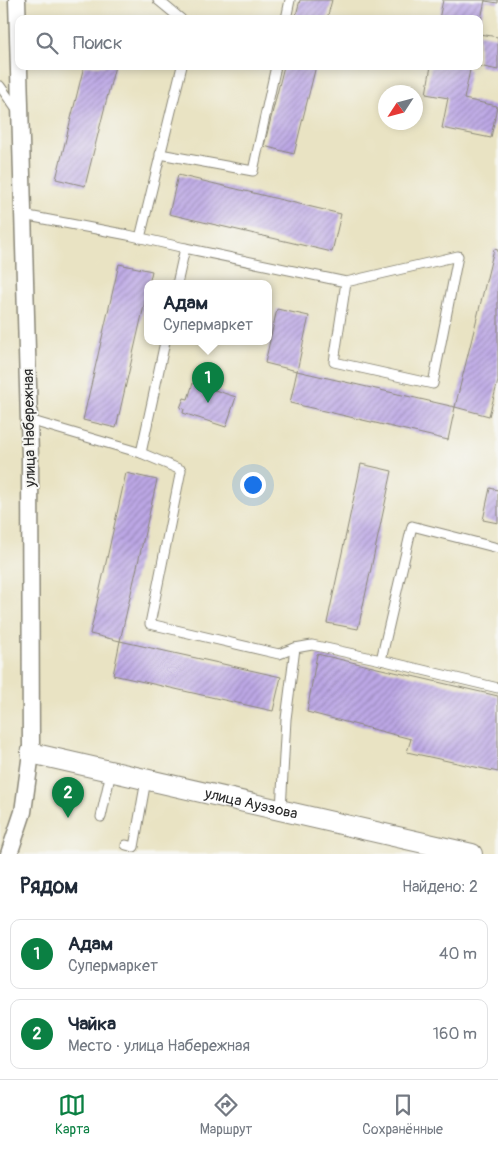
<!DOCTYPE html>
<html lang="ru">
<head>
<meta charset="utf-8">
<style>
  :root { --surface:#fff; --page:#f2f2f3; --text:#1f2937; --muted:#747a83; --line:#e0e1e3; --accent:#0b8043 }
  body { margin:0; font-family:Pangolin,sans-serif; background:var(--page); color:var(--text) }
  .compass { position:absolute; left:378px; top:85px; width:45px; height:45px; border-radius:50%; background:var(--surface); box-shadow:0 2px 8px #0003; rotate:234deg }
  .you { position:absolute; left:252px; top:484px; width:18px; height:18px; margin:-12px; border:4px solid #fff; border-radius:50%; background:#1a73e8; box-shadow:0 0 0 8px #1a73e833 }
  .badge { display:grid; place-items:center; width:32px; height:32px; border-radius:50%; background:var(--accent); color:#fff; font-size:16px; font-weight:700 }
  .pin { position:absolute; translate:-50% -41px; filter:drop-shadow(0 1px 2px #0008) }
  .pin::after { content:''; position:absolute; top:26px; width:18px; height:15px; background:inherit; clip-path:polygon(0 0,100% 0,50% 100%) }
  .popup { position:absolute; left:144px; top:280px; width:128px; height:65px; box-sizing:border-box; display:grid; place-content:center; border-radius:10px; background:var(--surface); filter:drop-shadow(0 1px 4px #0005); font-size:16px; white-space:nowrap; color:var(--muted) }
  .popup b { font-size:19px; color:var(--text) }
  .popup::after { content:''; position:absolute; left:50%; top:100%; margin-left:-10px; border:10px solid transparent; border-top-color:var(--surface) }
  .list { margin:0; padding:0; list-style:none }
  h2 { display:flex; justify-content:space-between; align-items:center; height:65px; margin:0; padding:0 20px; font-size:21px }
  h2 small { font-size:16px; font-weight:400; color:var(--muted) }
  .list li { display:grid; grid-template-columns:32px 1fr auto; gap:15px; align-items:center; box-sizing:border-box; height:70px; margin:0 10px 10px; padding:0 10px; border:1px solid var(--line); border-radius:10px }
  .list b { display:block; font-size:19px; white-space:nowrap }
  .list p { margin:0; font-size:16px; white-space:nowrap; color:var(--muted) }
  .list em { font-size:16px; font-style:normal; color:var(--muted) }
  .icon { flex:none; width:28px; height:28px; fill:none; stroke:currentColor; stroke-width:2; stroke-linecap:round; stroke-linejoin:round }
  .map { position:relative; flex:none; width:498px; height:854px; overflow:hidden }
  .search { position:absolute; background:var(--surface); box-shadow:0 2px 8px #0003; left:15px; right:15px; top:15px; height:55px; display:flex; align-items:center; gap:12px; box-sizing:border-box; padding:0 18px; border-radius:10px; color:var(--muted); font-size:19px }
  .sheet { height:225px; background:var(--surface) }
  nav { display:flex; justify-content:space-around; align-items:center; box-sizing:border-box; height:70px; border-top:1px solid var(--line); background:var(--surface); font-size:14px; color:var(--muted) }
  nav a { display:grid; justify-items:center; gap:2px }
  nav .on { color:var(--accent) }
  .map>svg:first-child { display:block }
  .building { fill:url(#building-hatch) }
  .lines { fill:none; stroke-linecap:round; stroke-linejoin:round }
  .service-casing { stroke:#8a8777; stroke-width:11 }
  .minor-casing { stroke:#8a8777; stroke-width:19 }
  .tertiary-casing { stroke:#8a8777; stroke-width:22 }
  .service { stroke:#fff; stroke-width:9 }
  .minor { stroke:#fff; stroke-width:16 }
  .tertiary { stroke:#fff; stroke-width:20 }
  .labels { text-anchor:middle; stroke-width:4; stroke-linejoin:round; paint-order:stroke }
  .street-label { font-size:15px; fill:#2b2b2b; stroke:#f6f6f2 }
</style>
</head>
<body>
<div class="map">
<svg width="498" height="854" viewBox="0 0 498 854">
  <defs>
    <pattern id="building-hatch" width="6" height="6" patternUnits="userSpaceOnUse" patternTransform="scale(1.25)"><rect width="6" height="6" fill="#bca7e5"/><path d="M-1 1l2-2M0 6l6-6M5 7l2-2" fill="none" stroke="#9988ba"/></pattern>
  </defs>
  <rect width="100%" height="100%" fill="#f6f6f2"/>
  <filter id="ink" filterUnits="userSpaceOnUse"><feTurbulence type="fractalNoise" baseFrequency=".02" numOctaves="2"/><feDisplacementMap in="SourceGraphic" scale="10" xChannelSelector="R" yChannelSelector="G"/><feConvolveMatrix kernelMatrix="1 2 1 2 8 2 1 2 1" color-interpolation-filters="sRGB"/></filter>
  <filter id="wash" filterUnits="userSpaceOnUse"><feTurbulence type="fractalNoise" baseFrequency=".0096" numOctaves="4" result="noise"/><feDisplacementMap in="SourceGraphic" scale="20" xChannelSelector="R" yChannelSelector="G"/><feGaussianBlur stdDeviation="1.12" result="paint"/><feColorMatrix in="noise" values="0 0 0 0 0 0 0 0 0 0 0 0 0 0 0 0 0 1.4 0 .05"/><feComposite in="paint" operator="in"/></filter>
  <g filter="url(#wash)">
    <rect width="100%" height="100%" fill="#e9e3c3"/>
    <g id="blocks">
      <g class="building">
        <path d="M300 0H332L327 19H295Z"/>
        <path d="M443 0H485L480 24 479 19H439Z"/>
        <path d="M485 0H498V3L485 1Z"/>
        <path d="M479 34 498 37V70L479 66Z"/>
        <path d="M84 66H115L85 186 56 179Z"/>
        <path d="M284 66H316L294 154 264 146Z"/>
        <path d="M431 66H468L467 69 470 70 464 99 497 106 491 138 442 128 448 98 426 94Z"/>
        <path d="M178 175 341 214 332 252 169 214Z"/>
        <path d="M494 249 498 250V381L489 416 455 407 448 440 290 403 297 371 455 407Z"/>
        <path d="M119 264 152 271 116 428 83 420Z"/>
        <path d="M277 309 309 316 297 371 265 363Z"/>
        <path d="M193 383 236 397 226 427 183 413 184 409 180 408 184 398 188 399Z"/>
        <path d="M361 464 392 471 358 629 327 623Z"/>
        <path d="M126 473 157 480 120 641 90 634Z"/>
        <path d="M490 488 498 490V523L483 520Z"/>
        <path d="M120 641 281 677 273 711 113 675Z"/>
        <path d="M317 654 498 696V772L407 752 411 739 307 712Z"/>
      </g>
    </g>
  </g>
  <g filter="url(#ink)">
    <use href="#blocks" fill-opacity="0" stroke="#8a8777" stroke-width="1"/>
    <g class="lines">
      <g class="service-casing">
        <g id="service">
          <path d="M158 0 181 19"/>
          <path d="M286 19 290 0"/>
          <path d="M0 86 19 113"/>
          <path d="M160 154 253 171 276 66"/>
          <path d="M23 215 128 235 185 248 177 284"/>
          <path d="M140 238 182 66"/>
          <path d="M185 248 346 282 458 256 433 384 334 362 346 282"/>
          <path d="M29 420 141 453 165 342"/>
          <path d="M141 453 181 470 150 624 279 654 295 648 312 645 381 660 412 526 498 548"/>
          <path d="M381 660 498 688"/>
          <path d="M281 810 286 719 295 648"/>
          <path d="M101 817 111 772"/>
          <path d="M126 845 134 847 146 780"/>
        </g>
      </g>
      <g class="minor-casing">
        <path id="minor" d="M9 854 23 812 31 753 30 456 17 0"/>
      </g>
      <g class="tertiary-casing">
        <g id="tertiary">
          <path id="s1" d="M31 753 472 854"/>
        </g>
      </g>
      <use href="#service" class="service"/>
      <use href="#minor" class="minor"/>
      <use href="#tertiary" class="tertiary"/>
    </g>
  </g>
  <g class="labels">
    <g class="street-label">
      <text transform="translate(29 428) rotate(-91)" y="5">улица Набережная</text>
      <text dy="5" stroke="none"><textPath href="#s1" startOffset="226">улица Ауэзова</textPath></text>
    </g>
  </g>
</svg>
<svg class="compass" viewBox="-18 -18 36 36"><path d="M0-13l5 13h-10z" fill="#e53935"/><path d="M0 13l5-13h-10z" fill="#747a83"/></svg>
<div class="you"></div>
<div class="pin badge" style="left:208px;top:403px">1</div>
<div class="popup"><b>Адам</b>Супермаркет</div>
<div class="pin badge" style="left:68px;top:818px">2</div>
<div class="search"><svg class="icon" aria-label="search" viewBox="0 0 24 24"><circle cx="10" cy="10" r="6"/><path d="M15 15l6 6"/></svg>Поиск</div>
</div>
<section class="sheet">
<h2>Рядом<small>Найдено: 2</small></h2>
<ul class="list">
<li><span class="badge">1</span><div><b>Адам</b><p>Супермаркет</p></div><em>40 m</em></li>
<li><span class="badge">2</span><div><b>Чайка</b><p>Место · улица Набережная</p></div><em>160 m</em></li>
</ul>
</section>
<nav>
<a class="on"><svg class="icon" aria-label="map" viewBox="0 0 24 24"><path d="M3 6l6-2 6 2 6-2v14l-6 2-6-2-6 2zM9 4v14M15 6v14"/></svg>Карта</a>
<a><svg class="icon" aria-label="directions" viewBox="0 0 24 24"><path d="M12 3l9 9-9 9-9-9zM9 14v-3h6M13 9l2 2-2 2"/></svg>Маршрут</a>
<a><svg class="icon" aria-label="saved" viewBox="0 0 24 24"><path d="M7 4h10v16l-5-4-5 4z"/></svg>Сохранённые</a>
</nav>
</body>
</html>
